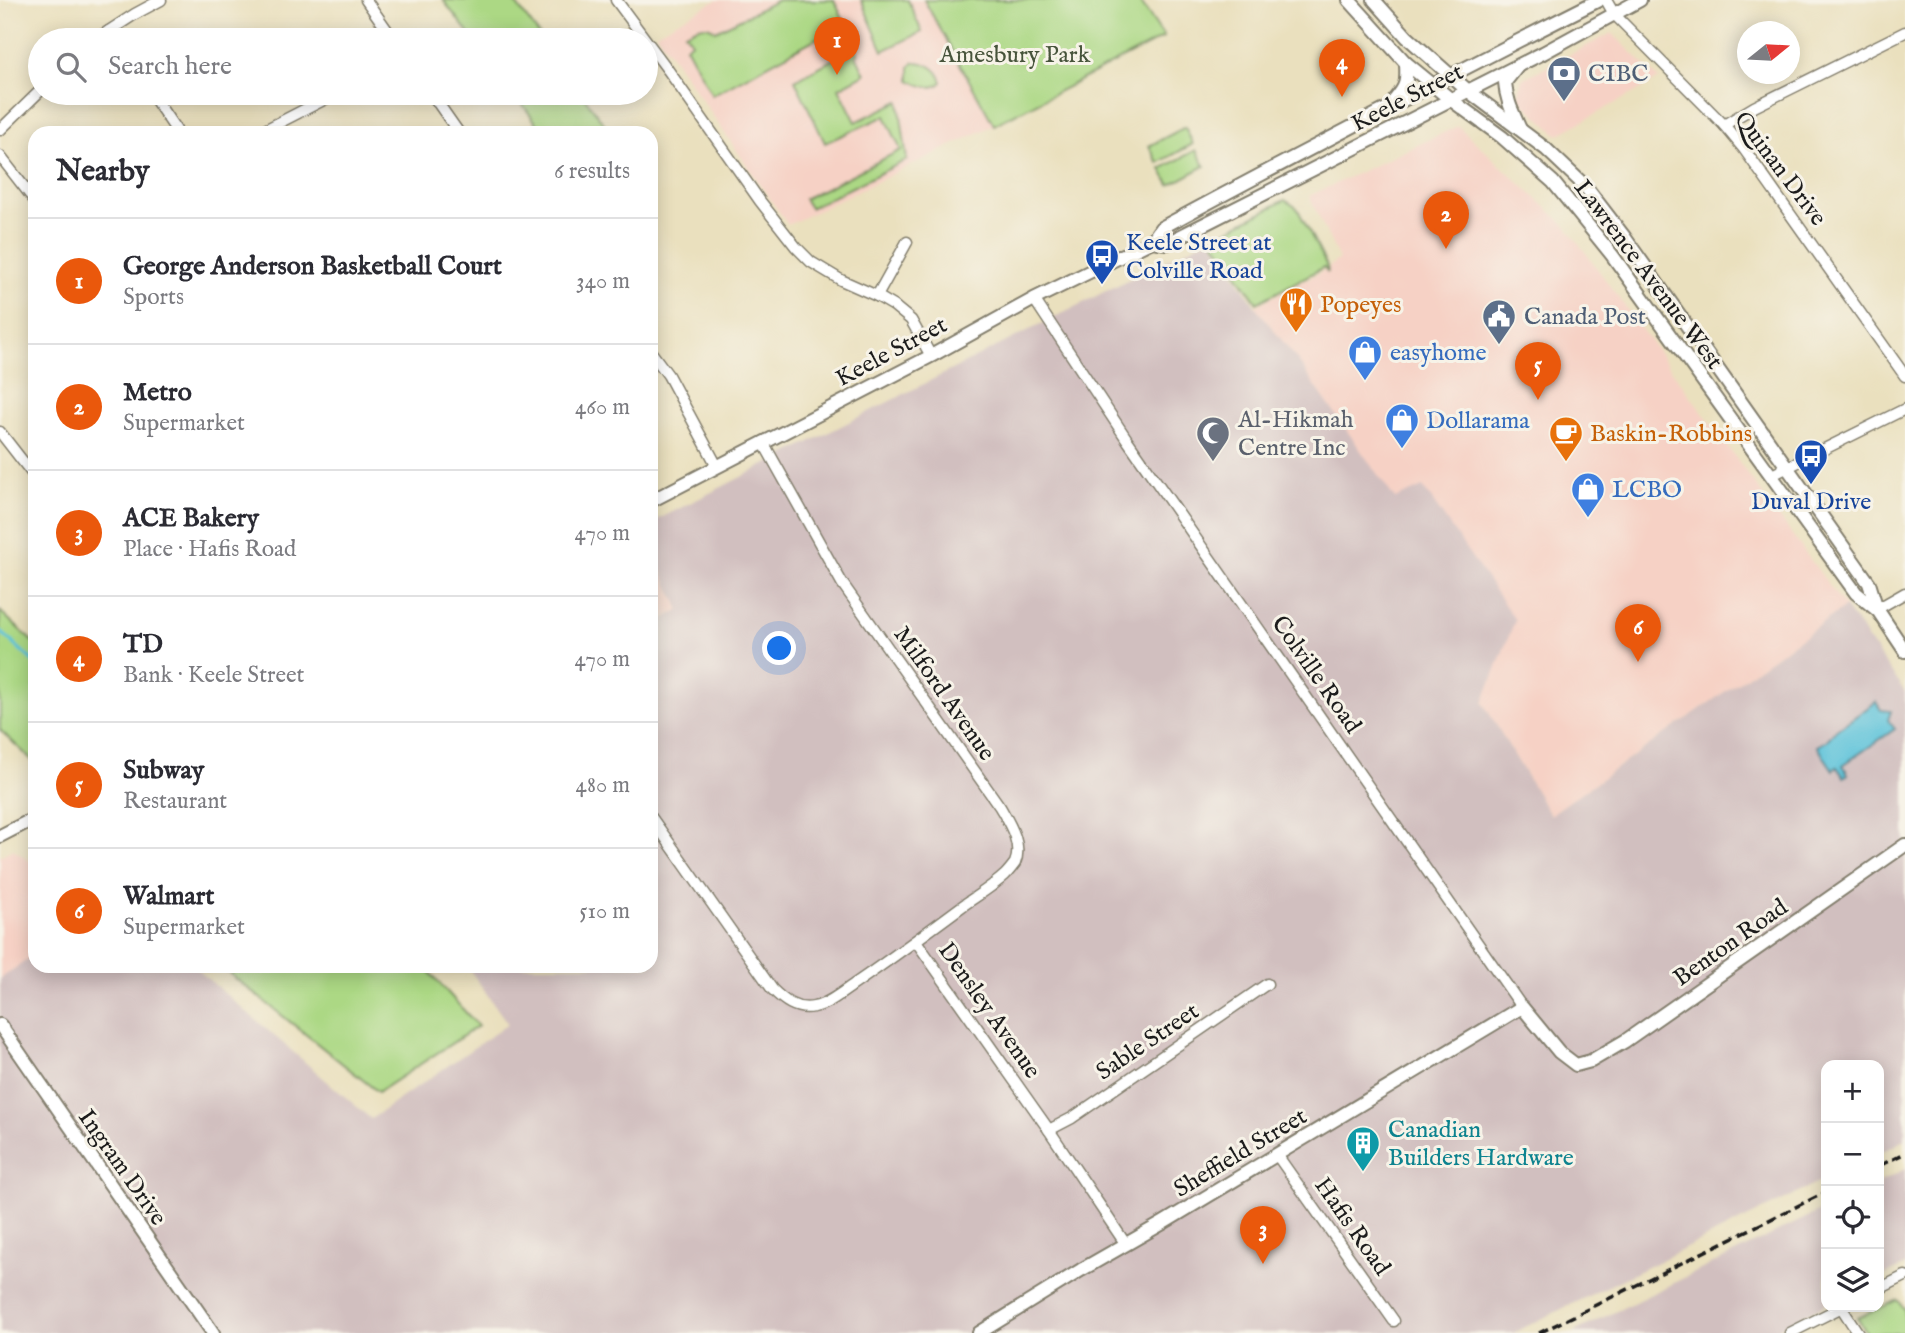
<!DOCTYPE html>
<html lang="en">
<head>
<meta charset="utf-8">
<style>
  :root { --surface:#fff; --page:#f2f2f3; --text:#2b2b33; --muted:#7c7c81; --line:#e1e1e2; --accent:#ea580c }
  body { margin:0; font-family:"IM FELL English",serif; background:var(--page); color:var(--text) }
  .controls { position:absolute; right:21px; bottom:21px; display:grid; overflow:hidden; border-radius:14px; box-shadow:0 4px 18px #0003 }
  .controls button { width:63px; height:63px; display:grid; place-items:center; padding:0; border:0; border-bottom:2px solid var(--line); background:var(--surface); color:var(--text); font:35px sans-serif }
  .compass { position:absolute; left:1737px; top:21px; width:63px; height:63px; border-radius:50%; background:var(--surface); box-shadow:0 4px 18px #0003; rotate:72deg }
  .you { position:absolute; left:780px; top:649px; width:24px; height:24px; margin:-18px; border:5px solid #fff; border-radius:50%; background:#1a73e8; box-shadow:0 0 0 10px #1a73e833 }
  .badge { display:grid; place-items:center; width:46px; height:46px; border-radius:50%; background:var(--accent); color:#fff; font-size:23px; font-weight:700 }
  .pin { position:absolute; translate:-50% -58px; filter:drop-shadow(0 2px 4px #0008) }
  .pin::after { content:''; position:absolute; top:37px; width:24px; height:21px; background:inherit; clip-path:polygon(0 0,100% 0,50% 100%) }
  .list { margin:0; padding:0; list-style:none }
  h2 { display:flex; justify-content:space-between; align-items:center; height:91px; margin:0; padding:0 28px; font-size:30px }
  h2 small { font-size:23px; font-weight:400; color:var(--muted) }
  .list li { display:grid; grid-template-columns:46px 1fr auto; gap:21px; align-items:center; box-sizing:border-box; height:126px; padding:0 28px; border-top:2px solid var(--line) }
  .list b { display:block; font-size:26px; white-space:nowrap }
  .list p { margin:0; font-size:23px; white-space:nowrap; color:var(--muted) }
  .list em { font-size:23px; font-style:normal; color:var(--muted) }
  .icon { flex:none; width:38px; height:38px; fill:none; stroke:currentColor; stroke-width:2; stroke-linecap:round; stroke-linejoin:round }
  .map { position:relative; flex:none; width:1905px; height:1333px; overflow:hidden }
  .search { position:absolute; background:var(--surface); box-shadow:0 4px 18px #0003; left:28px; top:28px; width:630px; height:77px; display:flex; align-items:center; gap:18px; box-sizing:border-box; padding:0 24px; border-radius:38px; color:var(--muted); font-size:26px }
  .panel { position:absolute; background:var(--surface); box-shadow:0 4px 18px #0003; left:28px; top:126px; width:630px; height:847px; border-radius:21px }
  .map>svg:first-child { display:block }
  .built { fill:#f6d1c5 }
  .industrial { fill:#d1bfbf }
  .green { fill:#acd884; stroke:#647a50; stroke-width:2 }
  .water { fill:#5dc3da; stroke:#3c707b; stroke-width:2 }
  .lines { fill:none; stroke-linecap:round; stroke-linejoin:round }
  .stream { stroke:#5dc3da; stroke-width:3.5 }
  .street-casing { stroke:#837e6d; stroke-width:13 }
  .secondary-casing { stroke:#837e6d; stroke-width:16 }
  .street { stroke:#fff; stroke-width:10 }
  .secondary { stroke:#fff; stroke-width:12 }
  .rail { stroke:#1c1c1c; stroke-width:3.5; stroke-dasharray:10 5; stroke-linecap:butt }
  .labels { text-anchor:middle; stroke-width:6; stroke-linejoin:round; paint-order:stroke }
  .park-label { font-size:24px; fill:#47543b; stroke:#f7f3e8 }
  .service-label { font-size:24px; fill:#4e5e75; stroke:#f7f3e8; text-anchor:start }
  .street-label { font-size:24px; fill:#1c1c1c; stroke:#f7f3e8 }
  .transit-label { font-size:24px; fill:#164399; stroke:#f7f3e8; text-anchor:start }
  .food-label { font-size:24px; fill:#c56008; stroke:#f7f3e8; text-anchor:start }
  .shop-label { font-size:24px; fill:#366cbe; stroke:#f7f3e8; text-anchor:start }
  .worship-label { font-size:24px; fill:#5b616d; stroke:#f7f3e8; text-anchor:start }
  .culture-label { font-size:24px; fill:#0d838f; stroke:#f7f3e8; text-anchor:start }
</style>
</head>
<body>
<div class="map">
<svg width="1905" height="1333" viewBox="0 0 1905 1333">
  <rect width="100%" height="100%" fill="#f7f3e8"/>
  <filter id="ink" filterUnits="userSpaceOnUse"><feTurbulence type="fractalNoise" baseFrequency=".0143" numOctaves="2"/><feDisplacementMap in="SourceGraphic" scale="14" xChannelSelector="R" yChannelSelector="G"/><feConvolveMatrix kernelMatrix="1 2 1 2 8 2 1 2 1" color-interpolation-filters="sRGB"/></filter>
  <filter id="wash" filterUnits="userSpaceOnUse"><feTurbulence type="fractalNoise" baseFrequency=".00686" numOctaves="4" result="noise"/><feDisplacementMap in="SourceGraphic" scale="28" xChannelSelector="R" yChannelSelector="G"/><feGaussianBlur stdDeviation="1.57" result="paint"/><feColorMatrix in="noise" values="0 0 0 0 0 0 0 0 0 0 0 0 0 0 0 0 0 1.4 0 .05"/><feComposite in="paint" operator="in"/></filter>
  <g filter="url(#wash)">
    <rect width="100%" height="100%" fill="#eae0be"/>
    <g class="built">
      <path d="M717 0H924L994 125 788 225 656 33Z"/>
      <path d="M1612 33 1659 79 1558 135 1518 98 1522 79Z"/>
      <path d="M1458 126 1566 226 1845 607 1550 815 1483 703 1514 620 1395 500 1295 357 1255 306 1326 269 1339 259 1309 196Z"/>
      <path d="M651 549 680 610 651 625Z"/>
      <path d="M13 849 35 865V954L0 979V856Z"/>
    </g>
    <g class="industrial">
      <path d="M1210 238 1255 306 1295 357 1395 499 1423 487 1515 620 1483 703 1550 815 1845 607 1905 692V1140L1879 1153V1065H1826V1179L1513 1333H0V979L35 954V966H193L371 1119 508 1024 467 966H651V626L680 610 651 549V523Z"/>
      <path d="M1905 1169V1265L1879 1278V1182Z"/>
      <path d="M1826 1208V1304L1769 1333H1572Z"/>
    </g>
    <g class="green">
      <path d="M443 0H513L543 40H474Z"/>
      <path d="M778 0H834L845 23 712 95 686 46 692 42 685 33C697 28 705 21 716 31Z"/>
      <path d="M861 0H908L922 32 883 51Z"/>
      <path d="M924 0H1139L1164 37 994 125Z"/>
      <path d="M856 47 858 54 856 55 865 74 839 88 856 122 899 101 907 160 810 208 804 199 901 150 885 116 825 143 795 80Z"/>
      <path d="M914 62C926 62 939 69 942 82 933 91 920 86 910 80V67Z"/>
      <path d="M514 93H581L611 133H544Z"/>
      <path d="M1185 127 1193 144 1158 163 1149 146Z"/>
      <path d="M1196 150 1205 166 1170 185 1161 169Z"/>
      <path d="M1285 200 1297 208 1327 266 1328 273 1324 267 1257 303 1212 238Z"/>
      <path d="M0 611 35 644V763L0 730Z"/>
      <path d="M220 966H424L478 1026 378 1092Z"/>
      <path d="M1898 1300 1905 1310V1333H1867L1857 1318Z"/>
    </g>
    <path class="water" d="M1876 702 1881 710 1891 711 1888 720 1895 729 1843 765 1848 774 1844 777 1837 767 1833 770 1817 746 1826 741 1836 730Z"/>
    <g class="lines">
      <path class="stream" d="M0 631 35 663"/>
    </g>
  </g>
  <g filter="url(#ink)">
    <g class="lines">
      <g class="street-casing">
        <g id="street">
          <path d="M366 0 394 40"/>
          <path d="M616 0 668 70 760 201 796 247 811 262 841 280 877 296 894 306 911 320 931 356"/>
          <path d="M1606 0 1614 14 1724 125 1744 149 1905 376"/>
          <path d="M109 31 115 40"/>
          <path d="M95 40 135 14 161 0"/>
          <path d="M151 93 178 133"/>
          <path d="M431 93 459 133"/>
          <path d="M1724 125 1754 107 1905 32"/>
          <path d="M0 130 40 91"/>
          <path d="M259 133 337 93"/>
          <path d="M0 156 35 201"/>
          <path d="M877 296 907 242"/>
          <path d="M1034 299 1128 441 1522 1007"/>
          <path d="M651 352 668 375 717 466"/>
          <path d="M0 432 35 477"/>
          <path d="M1772 475 1905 409"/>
          <path d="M1877 609 1905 593"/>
          <path d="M651 817 772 989C783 1000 796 1011 814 1007 829 1004 844 991 856 983 892 958 926 933 961 907 975 897 992 887 1005 875 1008 872 1012 867 1015 863 1023 844 1009 823 1000 807L842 583 763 442"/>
          <path d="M916 941 1049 1130 1125 1243"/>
          <path d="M1049 1130 1072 1118 1267 984"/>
          <path d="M1277 1155 1394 1321"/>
          <path d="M1879 1289 1905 1276"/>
          <path d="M1841 1307 1858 1333"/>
          <path d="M1790 1333 1842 1307"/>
        </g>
      </g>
      <g class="secondary-casing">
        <g id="secondary">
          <path d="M1349 0 1406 63 1450 99 1502 137 1553 182 1612 255 1856 593 1876 609"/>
          <path d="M1374 0 1407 37 1467 90 1546 149 1585 186 1625 238 1869 583 1877 609 1905 651"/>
          <path d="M1517 67 1505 82C1506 100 1513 113 1520 129"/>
          <path d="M1394 101C1407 86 1407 82 1406 63"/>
          <path d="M1152 241 1167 243 1543 53 1640 0"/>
          <path d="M651 501 931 356 1034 299 1152 241 1161 228C1306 150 1452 74 1599 0"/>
          <path d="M0 836 35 818"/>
          <path d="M0 1025 213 1333"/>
          <path d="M979 1333 1081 1270 1163 1223 1522 1007 1559 1052 1576 1065 1591 1061 1625 1041 1905 845"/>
        </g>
      </g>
      <use href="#street" class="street"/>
      <use href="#secondary" class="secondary"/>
      <g class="rail">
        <path d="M1879 1166 1905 1153"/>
        <path d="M1539 1333 1826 1192"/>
      </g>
    </g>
  </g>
  <defs>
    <g id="bank-pin" transform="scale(1.75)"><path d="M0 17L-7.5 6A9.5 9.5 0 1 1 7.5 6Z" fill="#5c6f8a" stroke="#f7f3e8"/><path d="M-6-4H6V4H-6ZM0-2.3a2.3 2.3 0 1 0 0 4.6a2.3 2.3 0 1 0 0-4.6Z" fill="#fff"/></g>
    <g id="bus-pin" transform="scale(1.75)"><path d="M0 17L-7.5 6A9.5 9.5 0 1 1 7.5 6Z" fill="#1a4fb4" stroke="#f7f3e8"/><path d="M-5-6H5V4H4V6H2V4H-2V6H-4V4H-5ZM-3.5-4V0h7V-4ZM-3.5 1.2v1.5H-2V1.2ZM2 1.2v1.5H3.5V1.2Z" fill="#fff"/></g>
    <g id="restaurant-pin" transform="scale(1.75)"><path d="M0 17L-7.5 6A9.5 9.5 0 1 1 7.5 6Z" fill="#e8710a" stroke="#f7f3e8"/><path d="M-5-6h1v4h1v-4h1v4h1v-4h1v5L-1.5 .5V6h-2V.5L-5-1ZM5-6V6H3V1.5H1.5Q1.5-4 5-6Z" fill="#fff"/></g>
    <g id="civic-pin" transform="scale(1.75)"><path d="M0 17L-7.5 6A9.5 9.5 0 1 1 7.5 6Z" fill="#5c6f8a" stroke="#f7f3e8"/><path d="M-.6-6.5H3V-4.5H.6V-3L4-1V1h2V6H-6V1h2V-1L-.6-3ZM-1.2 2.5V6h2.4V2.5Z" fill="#fff"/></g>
    <g id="shop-pin" transform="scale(1.75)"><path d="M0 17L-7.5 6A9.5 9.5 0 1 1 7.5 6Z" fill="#3f7fe0" stroke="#f7f3e8"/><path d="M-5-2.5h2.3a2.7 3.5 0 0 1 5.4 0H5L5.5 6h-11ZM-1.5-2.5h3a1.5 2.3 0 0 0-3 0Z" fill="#fff"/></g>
    <g id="mosque-pin" transform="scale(1.75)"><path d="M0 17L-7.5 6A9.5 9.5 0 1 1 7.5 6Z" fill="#6b7280" stroke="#f7f3e8"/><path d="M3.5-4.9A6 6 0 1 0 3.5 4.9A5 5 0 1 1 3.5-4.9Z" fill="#fff"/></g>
    <g id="cafe-pin" transform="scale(1.75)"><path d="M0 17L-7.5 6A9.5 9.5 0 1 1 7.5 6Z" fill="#e8710a" stroke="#f7f3e8"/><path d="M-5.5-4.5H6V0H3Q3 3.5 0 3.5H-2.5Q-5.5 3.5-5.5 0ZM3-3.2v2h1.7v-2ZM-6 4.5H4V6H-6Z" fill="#fff"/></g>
    <g id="building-pin" transform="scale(1.75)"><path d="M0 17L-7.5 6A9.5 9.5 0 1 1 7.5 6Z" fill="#0f9aa8" stroke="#f7f3e8"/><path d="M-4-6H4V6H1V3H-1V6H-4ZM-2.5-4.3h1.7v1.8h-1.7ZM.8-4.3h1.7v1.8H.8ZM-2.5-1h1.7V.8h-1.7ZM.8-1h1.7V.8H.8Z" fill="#fff"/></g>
  </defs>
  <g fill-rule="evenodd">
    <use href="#bank-pin" x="1564" y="73"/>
    <use href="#bus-pin" x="1102" y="256"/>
    <use href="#restaurant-pin" x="1296" y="304"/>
    <use href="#civic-pin" x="1499" y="316"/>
    <use href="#shop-pin" x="1365" y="352"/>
    <use href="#shop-pin" x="1402" y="420"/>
    <use href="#mosque-pin" x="1213" y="433"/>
    <use href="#cafe-pin" x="1566" y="433"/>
    <use href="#bus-pin" x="1811" y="456"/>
    <use href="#shop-pin" x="1588" y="489"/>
    <use href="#building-pin" x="1363" y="1143"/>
  </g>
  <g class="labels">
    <g class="park-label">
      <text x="1015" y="62">Amesbury Park</text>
    </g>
    <g class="service-label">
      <text x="1588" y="81">CIBC</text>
      <text x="1524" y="324">Canada Post</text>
    </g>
    <g class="street-label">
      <text transform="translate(1407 97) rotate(-27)" y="8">Keele Street</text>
      <text transform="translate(1781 168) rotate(53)" y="8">Quinan Drive</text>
      <text transform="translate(1649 274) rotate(53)" y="8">Lawrence Avenue West</text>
      <text transform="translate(891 351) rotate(-28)" y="8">Keele Street</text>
      <text transform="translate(1317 674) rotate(55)" y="8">Colville Road</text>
      <text transform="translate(945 693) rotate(55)" y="8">Milford Avenue</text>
      <text transform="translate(1730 942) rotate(-35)" y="8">Benton Road</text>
      <text transform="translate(990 1010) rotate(55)" y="8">Densley Avenue</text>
      <text transform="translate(1147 1041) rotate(-34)" y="8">Sable Street</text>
      <text transform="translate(1240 1152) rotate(-31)" y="8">Sheffield Street</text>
      <text transform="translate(123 1167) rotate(55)" y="8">Ingram Drive</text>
      <text transform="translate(1353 1226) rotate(55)" y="8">Hafis Road</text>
    </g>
    <g class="transit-label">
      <text x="1126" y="250">Keele Street at<tspan x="1126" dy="28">Colville Road</tspan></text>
      <text x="1811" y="509" text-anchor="middle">Duval Drive</text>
    </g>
    <g class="food-label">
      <text x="1320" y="312">Popeyes</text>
      <text x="1590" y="441">Baskin-Robbins</text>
    </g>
    <g class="shop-label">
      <text x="1390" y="360">easyhome</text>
      <text x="1426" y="428">Dollarama</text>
      <text x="1612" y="497">LCBO</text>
    </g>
    <g class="worship-label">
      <text x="1238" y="427">Al-Hikmah<tspan x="1238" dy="28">Centre Inc</tspan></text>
    </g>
    <g class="culture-label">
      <text x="1388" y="1137">Canadian<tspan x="1388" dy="28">Builders Hardware</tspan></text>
    </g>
  </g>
</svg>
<div class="controls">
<button>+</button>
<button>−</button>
<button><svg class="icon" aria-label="locate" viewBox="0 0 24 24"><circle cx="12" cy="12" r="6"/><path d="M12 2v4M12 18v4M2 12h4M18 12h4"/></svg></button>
<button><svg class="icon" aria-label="layers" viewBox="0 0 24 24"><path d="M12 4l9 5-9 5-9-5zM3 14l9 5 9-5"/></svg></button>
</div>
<svg class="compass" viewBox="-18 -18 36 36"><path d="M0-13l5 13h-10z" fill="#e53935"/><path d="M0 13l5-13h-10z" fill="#7c7c81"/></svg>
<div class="you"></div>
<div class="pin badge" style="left:837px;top:75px">1</div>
<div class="pin badge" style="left:1446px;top:249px">2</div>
<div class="pin badge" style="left:1263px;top:1264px">3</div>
<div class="pin badge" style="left:1342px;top:97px">4</div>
<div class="pin badge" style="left:1538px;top:400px">5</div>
<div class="pin badge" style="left:1638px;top:662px">6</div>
<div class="search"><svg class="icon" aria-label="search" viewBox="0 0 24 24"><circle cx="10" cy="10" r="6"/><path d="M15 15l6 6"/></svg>Search here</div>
<section class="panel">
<h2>Nearby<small>6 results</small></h2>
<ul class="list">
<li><span class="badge">1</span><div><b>George Anderson Basketball Court</b><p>Sports</p></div><em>340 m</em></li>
<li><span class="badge">2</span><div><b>Metro</b><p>Supermarket</p></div><em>460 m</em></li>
<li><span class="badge">3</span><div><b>ACE Bakery</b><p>Place · Hafis Road</p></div><em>470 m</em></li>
<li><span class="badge">4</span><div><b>TD</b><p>Bank · Keele Street</p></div><em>470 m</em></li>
<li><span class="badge">5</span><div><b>Subway</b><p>Restaurant</p></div><em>480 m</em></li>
<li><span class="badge">6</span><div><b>Walmart</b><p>Supermarket</p></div><em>510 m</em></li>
</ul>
</section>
</div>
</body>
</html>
